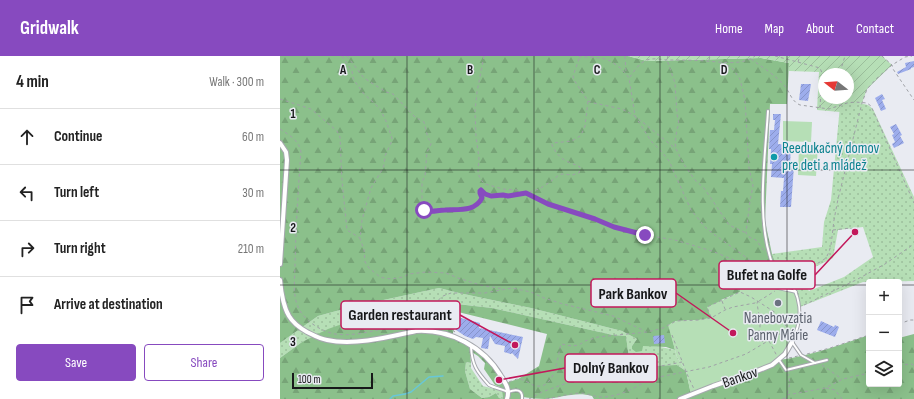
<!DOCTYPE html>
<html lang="en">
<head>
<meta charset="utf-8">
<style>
  :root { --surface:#fff; --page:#f2f2f2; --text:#222; --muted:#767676; --line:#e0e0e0; --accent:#874abf }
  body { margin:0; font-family:"Sofia Sans Condensed",sans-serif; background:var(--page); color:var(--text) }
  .controls { position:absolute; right:12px; bottom:12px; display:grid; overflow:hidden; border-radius:4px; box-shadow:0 4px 16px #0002 }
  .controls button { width:36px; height:36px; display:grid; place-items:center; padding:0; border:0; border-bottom:1px solid var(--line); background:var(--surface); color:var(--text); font:20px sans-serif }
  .compass { position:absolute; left:538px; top:12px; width:36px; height:36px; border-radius:50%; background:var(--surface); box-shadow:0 4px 16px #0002; rotate:287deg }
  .scale { position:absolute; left:12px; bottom:10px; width:81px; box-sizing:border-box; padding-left:4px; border:2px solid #17181a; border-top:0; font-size:11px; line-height:14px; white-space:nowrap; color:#17181a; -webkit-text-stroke:3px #e9ebf2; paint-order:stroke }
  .stop { position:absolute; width:12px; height:12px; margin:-9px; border:3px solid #874abf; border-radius:50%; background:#fff }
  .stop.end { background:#874abf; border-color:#fff; box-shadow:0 1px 4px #0008 }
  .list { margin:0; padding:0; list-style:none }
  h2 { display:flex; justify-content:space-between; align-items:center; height:52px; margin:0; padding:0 16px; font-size:17px }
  h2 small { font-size:13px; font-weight:400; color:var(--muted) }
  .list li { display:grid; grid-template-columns:26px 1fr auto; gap:12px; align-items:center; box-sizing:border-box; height:56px; padding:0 16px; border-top:1px solid var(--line) }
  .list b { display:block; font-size:15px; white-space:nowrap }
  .list em { font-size:13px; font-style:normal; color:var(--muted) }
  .actions { display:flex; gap:8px; padding:12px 16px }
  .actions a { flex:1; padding:9px 0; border:1px solid var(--accent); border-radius:4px; text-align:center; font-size:14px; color:var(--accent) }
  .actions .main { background:var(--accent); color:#fff }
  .icon { flex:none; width:22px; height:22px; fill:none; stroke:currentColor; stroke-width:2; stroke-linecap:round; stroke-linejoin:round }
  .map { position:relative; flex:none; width:634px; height:343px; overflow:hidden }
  header { display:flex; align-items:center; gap:24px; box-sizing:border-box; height:56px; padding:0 20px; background:var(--accent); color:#fff }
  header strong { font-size:19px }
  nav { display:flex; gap:22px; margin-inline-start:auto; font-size:14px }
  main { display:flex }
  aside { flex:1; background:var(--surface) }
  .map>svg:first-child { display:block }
  .grass { fill:url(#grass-dots); fill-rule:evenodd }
  .forest { fill:url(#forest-firs); fill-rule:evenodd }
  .park { fill:#b6dfb6 }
  .garden { fill:url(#garden-furrows); fill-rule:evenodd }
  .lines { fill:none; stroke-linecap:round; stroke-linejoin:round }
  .stream { stroke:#68c7d8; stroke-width:1.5 }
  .building { fill:url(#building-hatch) }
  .lane-casing { stroke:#a6a8ae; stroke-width:4 }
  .street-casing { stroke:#a6a8ae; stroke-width:6 }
  .path { stroke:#9fa1a6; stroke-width:1; stroke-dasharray:3 3; stroke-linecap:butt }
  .lane { stroke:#fff; stroke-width:2 }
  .street { stroke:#fff; stroke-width:4 }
  .route { stroke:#874abf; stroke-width:5 }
  .grid { fill:none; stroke:#17181a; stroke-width:1; stroke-opacity:0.55 }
  .culture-dot { fill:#0f9aa8; stroke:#e9ebf2; stroke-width:1.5 }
  .worship-dot { fill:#6b7280; stroke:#e9ebf2; stroke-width:1.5 }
  .labels { text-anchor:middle; stroke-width:3; stroke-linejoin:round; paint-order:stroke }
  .culture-label { font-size:15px; fill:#0d838f; stroke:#e9ebf2; text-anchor:start }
  .worship-label { font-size:15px; fill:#5b616d; stroke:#e9ebf2 }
  .street-label { font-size:15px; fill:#17181a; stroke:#e9ebf2 }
  .grid-label { font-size:13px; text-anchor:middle; font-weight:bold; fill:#17181a; stroke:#e9ebf2; stroke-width:3; stroke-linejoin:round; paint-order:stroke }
  .leader { fill:none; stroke:#c2185b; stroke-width:1.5 }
  .callout-dot { fill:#c2185b; stroke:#e9ebf2; stroke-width:1.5 }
  .callout { fill:#e9ebf2; stroke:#c2185b; stroke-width:1.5 }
  .callout-label { font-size:16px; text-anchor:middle; font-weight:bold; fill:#17181a }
</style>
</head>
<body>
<header>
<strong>Gridwalk</strong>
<nav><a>Home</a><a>Map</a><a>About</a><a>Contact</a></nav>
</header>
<main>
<aside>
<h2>4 min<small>Walk · 300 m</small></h2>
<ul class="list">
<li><svg class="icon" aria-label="ahead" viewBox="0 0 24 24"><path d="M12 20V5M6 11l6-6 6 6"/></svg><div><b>Continue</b></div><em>60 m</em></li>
<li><svg class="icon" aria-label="left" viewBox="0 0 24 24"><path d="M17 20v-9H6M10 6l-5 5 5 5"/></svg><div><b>Turn left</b></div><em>30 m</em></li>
<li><svg class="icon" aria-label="right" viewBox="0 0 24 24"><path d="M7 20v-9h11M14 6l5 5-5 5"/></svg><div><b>Turn right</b></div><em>210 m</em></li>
<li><svg class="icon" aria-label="arrive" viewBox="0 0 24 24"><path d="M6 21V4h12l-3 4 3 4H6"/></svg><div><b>Arrive at destination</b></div></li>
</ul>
<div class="actions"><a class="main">Save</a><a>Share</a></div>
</aside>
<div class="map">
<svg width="634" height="343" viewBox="0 0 634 343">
  <defs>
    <pattern id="grass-dots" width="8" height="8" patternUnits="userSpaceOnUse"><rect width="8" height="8" fill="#b6dfb6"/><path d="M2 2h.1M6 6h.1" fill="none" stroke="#9cbf9c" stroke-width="1.8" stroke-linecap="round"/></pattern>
    <pattern id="forest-firs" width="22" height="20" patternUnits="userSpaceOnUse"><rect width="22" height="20" fill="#8bc08b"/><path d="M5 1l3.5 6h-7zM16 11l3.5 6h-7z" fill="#77a477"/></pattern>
    <pattern id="garden-furrows" width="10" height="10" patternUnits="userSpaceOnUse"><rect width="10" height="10" fill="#b6dfb6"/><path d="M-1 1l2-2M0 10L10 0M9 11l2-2" fill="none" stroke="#9cbf9c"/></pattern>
    <pattern id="building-hatch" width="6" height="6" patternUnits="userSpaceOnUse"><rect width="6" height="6" fill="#9dadec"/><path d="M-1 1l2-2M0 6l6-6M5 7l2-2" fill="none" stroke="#8694ca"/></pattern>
  </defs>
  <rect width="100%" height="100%" fill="#e9ebf2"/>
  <g class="grass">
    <path d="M575 46 588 49 593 53 634 141V225L583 226 520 251 511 225 496 208 492 198 542 191 544 166 551 144 560 50 567 47ZM583 171 593 201 564 221 529 235 519 222 531 213 553 202 558 174Z"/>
    <path d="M159 232 179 237 251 252 342 275 357 283 352 290C367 289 381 290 395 294L397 301 406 315 397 309 368 310 362 303 359 309 350 310 346 280 333 279 212 252 178 248 172 269 143 246 92 262H79L22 286 0 302V287L38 260 71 251Z"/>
    <path d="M186 306 191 307V312L203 330 222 335 223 343 219 342 216 337 209 341 202 342 190 333 185 315Z"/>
  </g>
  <g class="forest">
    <path d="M0 0H348L367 5 481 2 509 7 507 48H490L485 165 492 198 496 208 490 207 482 213 476 210 460 236 441 244 431 262 419 264 396 265 389 269 395 294 386 291 363 290 362 295 356 296 352 293V290L357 283 342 275 251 252 179 237 159 232 71 251 38 260 0 287Z"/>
    <path d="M143 246 172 268 177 248 212 252 333 279 346 280 350 310 359 309 362 303H366L368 310 397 309 406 315 411 338 492 309 497 308 499 304C530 300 560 289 589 279V328H619V282L634 278V343H314L312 340C296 335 281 342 265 343 258 343 250 342 243 341L242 343H0V302L22 286 48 273 79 262H92ZM178 256 267 278 259 310 238 323 226 327 207 301 172 281ZM190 295 198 300 205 307 204 313 215 329 220 331 222 335 223 343 219 342 216 337 209 341 202 342 190 333 185 315 186 306 191 307Z"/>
  </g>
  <g class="park">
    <path d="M503 65 532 66 531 86 503 85Z"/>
    <path d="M519 89 538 90 536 120 518 119Z"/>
    <path d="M476 210 482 213C481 216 480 218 481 220 481 230 508 234 516 236L520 257 517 274 508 293 492 309 411 339 406 315 397 301 388 269 396 265 419 264 431 262 427 251 460 236 459 232Z"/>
  </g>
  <path class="garden" d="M348 0H602L612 9 587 33 582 47C574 46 568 47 560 50V56L537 54 539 16 509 15V7L481 2 367 5ZM544 18H568V42H544Z"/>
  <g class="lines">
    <path class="stream" d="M110 343 113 340 125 338 131 336 149 321 163 320"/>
  </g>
  <g class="building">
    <path d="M634 5V11L631 12V13L618 18 617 16 626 11 625 7Z"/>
    <path d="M521 28H531L528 45 519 44Z"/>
    <path d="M602 38 605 43 602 44 606 53 601 55 595 42Z"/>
    <path d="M493 58H501L498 88 511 89 510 110H514L511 151H500L501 135H503L504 122 491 121 492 108H490L491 93H489L490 74H494L495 64H493Z"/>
    <path d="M616 68 622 79 620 80 624 87 614 92 612 88 615 86 612 79 614 78 610 71Z"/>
    <path d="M181 262 200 267 199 272 243 281 238 303 232 297 231 298 224 296 225 290 215 288 210 280 208 293 201 292 203 282 196 281 193 283 185 280 176 274 177 266Z"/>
    <path d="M541 265 554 271 555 269 559 271 555 281 537 274Z"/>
    <path d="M384 279 385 287 374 288 373 280Z"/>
  </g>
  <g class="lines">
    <g class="lane-casing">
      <g id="lane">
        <path d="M488 55C485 103 476 162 492 207"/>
        <path d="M516 236C509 234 487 231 482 225 480 223 480 219 481 216 482 211 486 209 490 207 497 207 500 211 504 217 522 239 524 261 512 286L521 299 535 307"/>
        <path d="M191 291C192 309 197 316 209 329 215 332 222 333 228 336 236 333 243 333 242 343"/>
        <path d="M499 304 506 314 547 304"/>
      </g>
    </g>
    <g class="street-casing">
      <g id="street">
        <path d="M0 87 6 96 7 104 0 208"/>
        <path d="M0 224C1 235 3 250 9 260 13 267 20 272 27 276 33 279 40 283 47 284 74 290 109 281 136 275 170 273 204 291 221 320 226 328 230 334 227 343"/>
        <path d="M400 343 433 330 477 315 492 309 505 298 512 286"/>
      </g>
    </g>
    <g class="path">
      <path d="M62 0 72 15 73 22 76 27 84 38 94 47 100 53 106 65 112 82 111 87 105 100 104 109 102 114 91 132 82 164 80 183 81 186 84 193 85 206 89 212 100 221 104 222 111 223 123 221 129 218 146 216 166 217 178 222 200 229 224 233"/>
      <path d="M67 0 84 22 106 36 113 38 135 61 144 66 148 82 151 86V88L147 96 145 120 142 126V151L144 154C151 157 157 154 165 154 178 153 195 156 202 142L199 137 200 135 201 134 205 138 211 140 223 139 228 140 246 137 259 133 270 126 279 119 282 118 292 119 299 117 300 114V111C297 109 295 109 291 107 282 104 276 98 272 89V88L273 87 292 85 300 80 302 77 305 70 308 45 294 24 293 20 300 0"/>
      <path d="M204 0 197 36 195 55 196 81 199 102 198 116 199 120 202 125 205 128 223 133 237 134 268 148 315 163 334 171 365 179 395 184 432 195 461 207 476 210"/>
      <path d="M299 0 300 1C306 1 313 1 320 2 331 3 343 13 349 22L355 60 371 85 382 96 389 105 411 154 426 172 435 179 467 202 478 211"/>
      <path d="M345 0 346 17"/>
      <path d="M388 0 387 4 395 27 397 58 399 68 397 73 395 87 396 93"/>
      <path d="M495 0 540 12 542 17 540 52"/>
      <path d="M602 0 612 9 613 13 634 44"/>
      <path d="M471 3C482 11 495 19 504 29 510 36 511 45 520 49L549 53 567 47 575 46 587 47 591 50 634 147"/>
      <path d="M429 4 430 0"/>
      <path d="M518 6 520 0"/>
      <path d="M441 7 449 10 453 13 460 23 465 44 469 112 473 130 470 145 466 177 469 181 476 184 485 196"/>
      <path d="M560 16 565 0"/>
      <path d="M350 21C354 15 360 6 367 4 373 2 380 3 386 4 399 4 413 4 426 5 441 6 462 10 475 0"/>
      <path d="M0 43 31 53 57 75 60 81 62 125 67 174 80 182"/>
      <path d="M308 45 314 47 342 53 355 60 396 93 403 107 415 124 424 132 449 169 466 177"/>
      <path d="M0 73C9 79 19 84 21 96 18 133 16 171 15 208 15 222 12 240 19 253 26 266 41 275 55 278 82 282 121 267 147 259 159 261 166 269 175 276"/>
      <path d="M553 174 571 172V173"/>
      <path d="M467 222 459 232 460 236 471 241 496 257 505 268 510 280"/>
      <path d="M513 223 514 220 540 206 546 202 549 196 551 189 554 164 558 143 582 47 587 33 597 22 612 9 625 1 632 0"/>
      <path d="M492 226V211"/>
      <path d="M442 245 445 253"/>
      <path d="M479 245 495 235"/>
      <path d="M524 249 576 224 605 208 634 188"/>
      <path d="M147 258 155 247 163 240 171 237H205L232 232 251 236 264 242 283 248 333 260 365 275"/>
      <path d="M431 261 427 251 460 236"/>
      <path d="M120 268 123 274"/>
      <path d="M619 268 630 264H634"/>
      <path d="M392 279 407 318 414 333"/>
      <path d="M489 285 497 300"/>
      <path d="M527 298 550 292 589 279"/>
      <path d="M509 302 518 300"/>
      <path d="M542 309 562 323"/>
      <path d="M619 309 632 308 634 310"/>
      <path d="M229 326C231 325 236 323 238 323 243 323 249 327 253 329 275 337 277 302 281 288L292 290 299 289 305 285 318 281 367 276 383 272 396 265 419 264 431 262 445 254 453 251 475 247 478 245 477 247 480 266V272L477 281 479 284 485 286"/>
      <path d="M546 332 555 334 562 343"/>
      <path d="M507 339 545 332 563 323 589 317"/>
      <path d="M249 343 262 336 284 328 325 316 371 312 402 306"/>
      <path d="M266 343C277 341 288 338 300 337 308 337 316 342 325 341 334 340 344 337 352 333 360 329 366 325 374 322L429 311 466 298 508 273"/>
      <path d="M502 343 506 342"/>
      <path d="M506 343 510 326 508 318"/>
    </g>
    <use href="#lane" class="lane"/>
    <use href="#street" class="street"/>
  </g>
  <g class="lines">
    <path class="route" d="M144 154C151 157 157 154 165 154 178 153 195 156 202 142L200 137V135L201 134 205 138 211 140 223 139 228 140 246 137 268 148 315 163 334 171 365 179"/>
  </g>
  <path class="grid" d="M127 0V343M254 0V343M380 0V343M507 0V343M0 114H634M0 229H589M619 229H634"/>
  <circle class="culture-dot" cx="494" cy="101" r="4"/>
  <circle class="worship-dot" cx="498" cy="247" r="4"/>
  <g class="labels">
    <g class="culture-label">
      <text x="502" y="97">Reedukačný domov<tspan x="502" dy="17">pre deti a mládež</tspan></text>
    </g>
    <g class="worship-label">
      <text x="498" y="267">Nanebovzatia<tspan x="498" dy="17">Panny Márie</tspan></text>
    </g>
    <g class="street-label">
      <text transform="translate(460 321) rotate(-19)" y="5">Bankov</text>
    </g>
  </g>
  <g class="grid-label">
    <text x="63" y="18">A</text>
    <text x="190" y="18">B</text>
    <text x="317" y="18">C</text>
    <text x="444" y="18">D</text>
    <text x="13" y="62">1</text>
    <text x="13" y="176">2</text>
    <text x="13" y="290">3</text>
  </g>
  <path class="leader" d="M575 176L535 219M453 277L396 237M235 289L180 259M219 324L285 312"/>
  <g class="callout-dot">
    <circle cx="575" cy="176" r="4"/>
    <circle cx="453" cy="277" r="4"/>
    <circle cx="235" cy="289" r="4"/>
    <circle cx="219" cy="324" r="4"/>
  </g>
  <g class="callout">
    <rect x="439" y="205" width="96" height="28" rx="4"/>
    <rect x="311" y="223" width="85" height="28" rx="4"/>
    <rect x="61" y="245" width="119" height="28" rx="4"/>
    <rect x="285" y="298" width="92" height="28" rx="4"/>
  </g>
  <g class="callout-label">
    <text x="487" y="224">Bufet na Golfe</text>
    <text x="353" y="243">Park Bankov</text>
    <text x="120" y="264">Garden restaurant</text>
    <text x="331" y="317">Dolný Bankov</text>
  </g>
</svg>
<div class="controls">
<button>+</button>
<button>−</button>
<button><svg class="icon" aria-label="layers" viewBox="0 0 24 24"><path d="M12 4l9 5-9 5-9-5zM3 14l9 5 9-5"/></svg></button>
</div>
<svg class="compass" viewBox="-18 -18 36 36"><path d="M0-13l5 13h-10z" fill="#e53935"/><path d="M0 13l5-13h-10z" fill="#767676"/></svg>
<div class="scale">100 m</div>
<div class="stop" style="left:144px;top:154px"></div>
<div class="stop end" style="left:365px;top:179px"></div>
</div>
</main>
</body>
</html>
